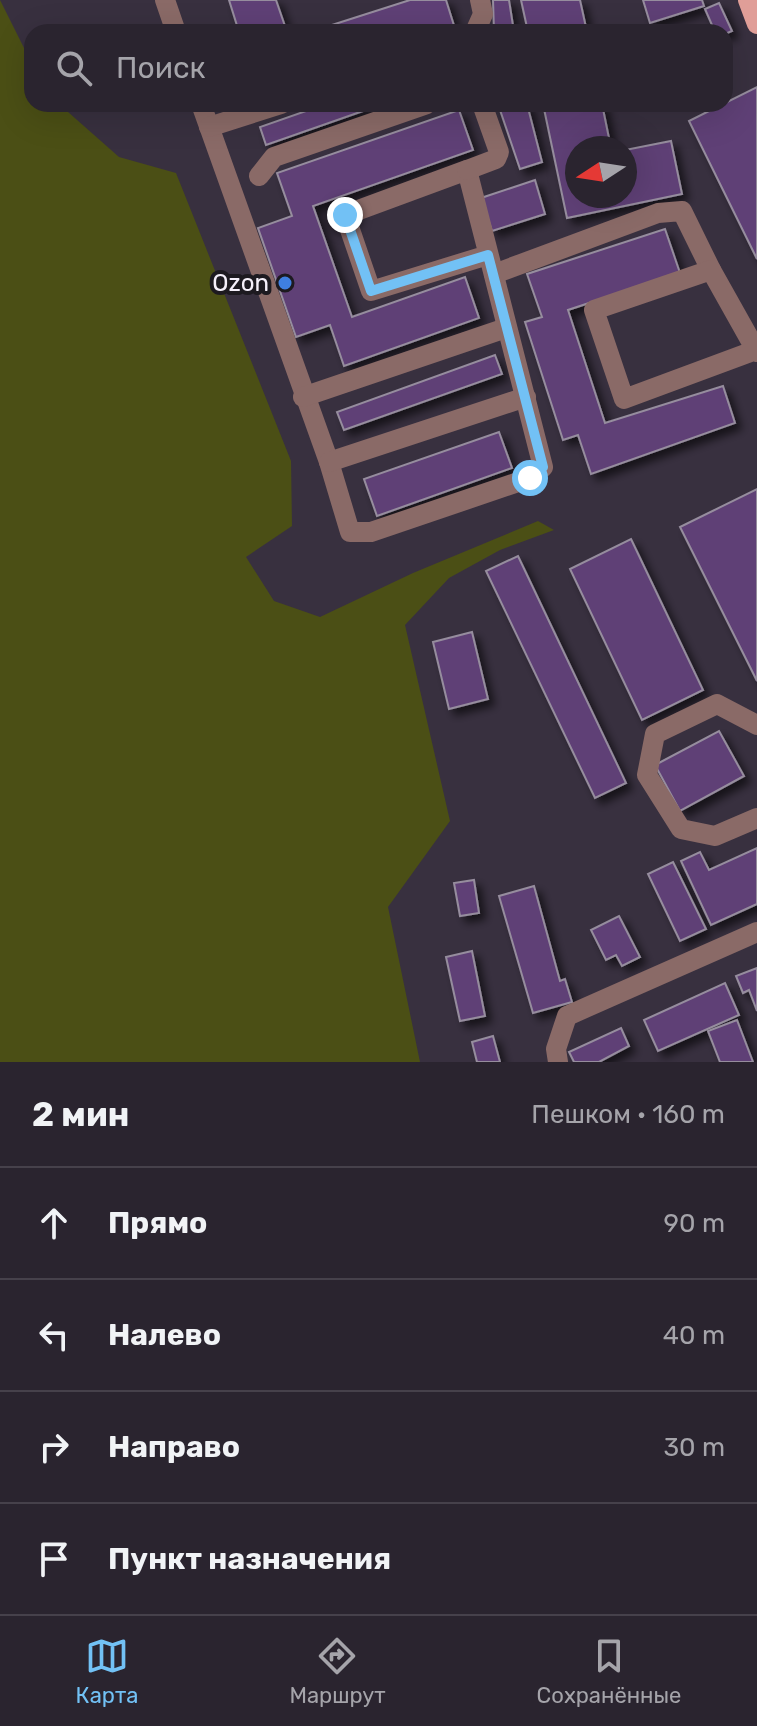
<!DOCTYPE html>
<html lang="ru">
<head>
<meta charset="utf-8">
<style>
  :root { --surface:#2a242f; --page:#322c37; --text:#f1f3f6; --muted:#a5a4aa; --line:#46414b; --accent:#72c1f5 }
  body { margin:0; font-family:Rubik,sans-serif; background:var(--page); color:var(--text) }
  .compass { position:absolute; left:565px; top:136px; width:72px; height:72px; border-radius:50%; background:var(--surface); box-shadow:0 8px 32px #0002; rotate:258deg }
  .stop { position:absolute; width:24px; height:24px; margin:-18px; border:6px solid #72c1f5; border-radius:50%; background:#fff }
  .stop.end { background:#72c1f5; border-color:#fff; box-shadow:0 2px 8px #0008 }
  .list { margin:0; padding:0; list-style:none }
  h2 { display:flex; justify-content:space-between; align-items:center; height:104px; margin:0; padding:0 32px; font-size:34px }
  h2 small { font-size:26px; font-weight:400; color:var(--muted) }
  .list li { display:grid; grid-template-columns:52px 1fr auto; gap:24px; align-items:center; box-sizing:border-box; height:112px; padding:0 32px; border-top:2px solid var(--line) }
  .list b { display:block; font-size:30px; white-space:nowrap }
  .list em { font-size:26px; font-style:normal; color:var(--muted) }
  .icon { flex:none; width:44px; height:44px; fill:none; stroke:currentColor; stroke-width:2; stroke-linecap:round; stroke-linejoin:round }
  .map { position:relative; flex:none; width:757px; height:1062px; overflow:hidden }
  .search { position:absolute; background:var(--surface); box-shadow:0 8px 32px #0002; left:24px; right:24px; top:24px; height:88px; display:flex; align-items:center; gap:20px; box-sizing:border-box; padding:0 28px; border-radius:24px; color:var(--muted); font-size:30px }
  .sheet { height:552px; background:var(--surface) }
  nav { display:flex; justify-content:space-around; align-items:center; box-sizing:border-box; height:112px; border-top:2px solid var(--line); background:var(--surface); font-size:22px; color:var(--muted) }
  nav a { display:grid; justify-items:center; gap:4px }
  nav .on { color:var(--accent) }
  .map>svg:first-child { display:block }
  .green { fill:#4b4f15 }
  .building { fill:#5f4076; stroke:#968d9e; stroke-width:2; filter:url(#shadow) }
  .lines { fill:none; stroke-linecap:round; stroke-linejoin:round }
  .minor { stroke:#8a6a67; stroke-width:20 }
  .major { stroke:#e09e98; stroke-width:20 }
  .route { stroke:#72c1f5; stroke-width:10 }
  .shop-dot { fill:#3f7fe0; stroke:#1d1a20; stroke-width:3 }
  .labels { text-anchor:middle; stroke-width:8; stroke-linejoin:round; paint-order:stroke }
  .poi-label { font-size:24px; fill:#f5f0fa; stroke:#1d1a20; text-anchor:end }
</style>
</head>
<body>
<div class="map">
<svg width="757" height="1062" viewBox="0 0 757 1062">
  <defs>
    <filter id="shadow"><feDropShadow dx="6" dy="6" stdDeviation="4" flood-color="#0009"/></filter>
  </defs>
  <rect width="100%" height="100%" fill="#38303f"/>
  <path class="green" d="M0 0 32 64V104H59L119 157 176 173 291 461 292 526 246 557 274 601 320 617 413 573 538 521 554 530 500 550 449 578 405 625 450 821 388 907 420 1062H0Z"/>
  <g class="building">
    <path d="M229 0H276L287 32H239Z"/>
    <path d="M410 0H446L456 32H310Z"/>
    <path d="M493 0H509L514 32H494Z"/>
    <path d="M521 0H580L587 32H528Z"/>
    <path d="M643 0H702L704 6 650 23Z"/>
    <path d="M719 3 732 31 725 34 715 32 705 9Z"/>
    <path d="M757 87V259L689 121Z"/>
    <path d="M326 104H383L266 145 260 127Z"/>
    <path d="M498 104H527L542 162 520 169Z"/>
    <path d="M543 104H602L611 148H577V196H625V150L671 141 682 194 567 218Z"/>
    <path d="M459 110 473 150 313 206 352 317 465 277 479 318 344 366 330 325 296 337 258 228 292 216 277 173Z"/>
    <path d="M535 180 545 214 492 231 481 198Z"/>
    <path d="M665 229 680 273 568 310 605 423 723 386 735 423 591 474 578 435 563 440 525 322 542 317 527 274Z"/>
    <path d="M495 355 502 374 344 430 337 412Z"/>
    <path d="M499 432 512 468 377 516 364 479Z"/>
    <path d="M757 489V681L680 527Z"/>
    <path d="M631 539 703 690 642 720 570 569Z"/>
    <path d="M518 556 626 783 595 798 486 571Z"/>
    <path d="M472 632 488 699 449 709 433 642Z"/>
    <path d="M719 731 744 776 680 811 655 765Z"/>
    <path d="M757 848V904L711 925 681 861 700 852 709 870Z"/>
    <path d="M673 862 706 929 680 941 648 874Z"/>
    <path d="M474 880 479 913 460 916 454 883Z"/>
    <path d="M534 886 560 981 565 979 572 1002 533 1013 499 896Z"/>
    <path d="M619 916 640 957 622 966 616 955 606 960 591 930Z"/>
    <path d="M472 951 485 1016 460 1021 446 957Z"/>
    <path d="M757 968V1011L749 990 743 993 736 976Z"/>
    <path d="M725 983 739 1015 658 1051 644 1020Z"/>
    <path d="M737 1020 753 1062H720L708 1031Z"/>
    <path d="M621 1028 629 1046 599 1062H574L569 1052Z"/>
    <path d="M493 1036 500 1062H477L472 1042Z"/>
  </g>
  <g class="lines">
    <g class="minor">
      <path d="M165 0 176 32"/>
      <path d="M475 32 483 14 480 0"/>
      <path d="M201 104 329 462 350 532H371L530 478 543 467 467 170 345 215 371 291 488 255"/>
      <path d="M209 127 281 104"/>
      <path d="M467 170 496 159 499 152 482 104"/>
      <path d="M259 176 274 157 427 104"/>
      <path d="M494 274 658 213 682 211 711 270"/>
      <path d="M756 350 624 399 594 310 711 270 757 352"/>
      <path d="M303 397 506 328"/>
      <path d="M329 462 526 397"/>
      <path d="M757 725 717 704 655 734 647 775 681 829 715 836 757 818"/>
      <path d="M558 1062 556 1049 567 1016 757 932"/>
    </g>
    <path class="major" d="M748 0 757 24"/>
  </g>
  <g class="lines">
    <path class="route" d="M345 215 371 291 488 255 543 467 530 478"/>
  </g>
  <circle class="shop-dot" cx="285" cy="283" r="8"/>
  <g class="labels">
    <g class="poi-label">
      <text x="269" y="291">Ozon</text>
    </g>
  </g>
</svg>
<svg class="compass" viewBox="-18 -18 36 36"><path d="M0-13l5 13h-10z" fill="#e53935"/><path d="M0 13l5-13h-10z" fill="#a5a4aa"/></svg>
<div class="stop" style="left:530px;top:478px"></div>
<div class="stop end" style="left:345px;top:215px"></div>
<div class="search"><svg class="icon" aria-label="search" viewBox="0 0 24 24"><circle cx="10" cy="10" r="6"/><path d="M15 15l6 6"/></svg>Поиск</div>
</div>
<section class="sheet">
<h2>2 мин<small>Пешком · 160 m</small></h2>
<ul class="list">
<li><svg class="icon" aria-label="ahead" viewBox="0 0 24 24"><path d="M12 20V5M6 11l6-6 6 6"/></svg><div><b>Прямо</b></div><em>90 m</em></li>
<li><svg class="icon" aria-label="left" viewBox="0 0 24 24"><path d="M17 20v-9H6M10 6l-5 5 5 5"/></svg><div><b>Налево</b></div><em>40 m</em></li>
<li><svg class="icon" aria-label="right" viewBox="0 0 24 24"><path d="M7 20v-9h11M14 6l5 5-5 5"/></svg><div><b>Направо</b></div><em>30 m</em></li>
<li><svg class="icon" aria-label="arrive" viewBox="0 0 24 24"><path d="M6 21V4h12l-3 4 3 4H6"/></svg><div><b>Пункт назначения</b></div></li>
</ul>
</section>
<nav>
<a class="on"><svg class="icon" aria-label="map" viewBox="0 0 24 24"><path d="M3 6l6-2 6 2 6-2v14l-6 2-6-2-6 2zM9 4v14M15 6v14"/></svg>Карта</a>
<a><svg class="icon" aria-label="directions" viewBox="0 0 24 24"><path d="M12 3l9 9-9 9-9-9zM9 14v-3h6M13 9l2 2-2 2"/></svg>Маршрут</a>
<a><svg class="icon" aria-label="saved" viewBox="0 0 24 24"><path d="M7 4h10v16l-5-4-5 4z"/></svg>Сохранённые</a>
</nav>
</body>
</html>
